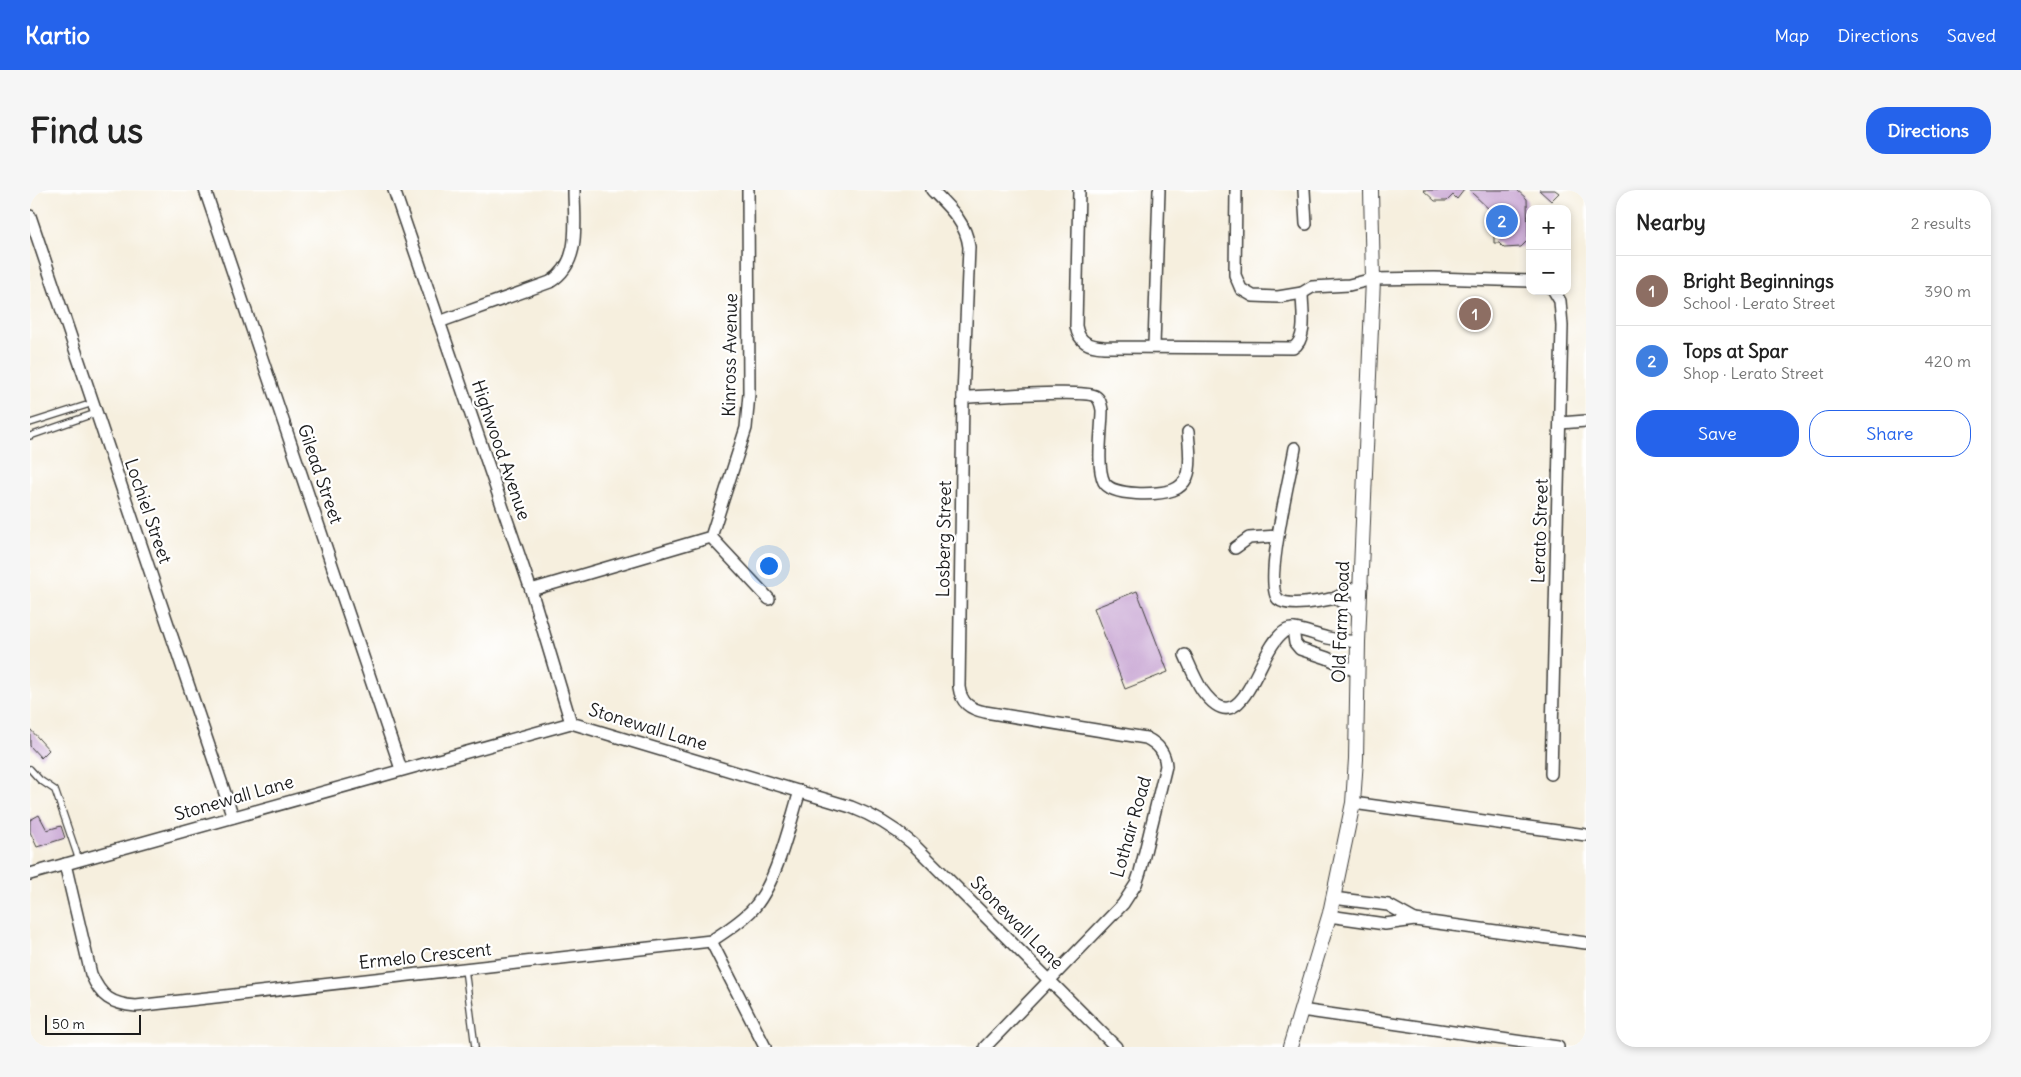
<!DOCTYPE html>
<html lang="en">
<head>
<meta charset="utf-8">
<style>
  :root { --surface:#fff; --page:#f6f6f6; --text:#222; --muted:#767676; --line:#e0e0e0; --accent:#2563eb }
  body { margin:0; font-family:Delius,sans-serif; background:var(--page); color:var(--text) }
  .controls { position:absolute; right:15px; top:15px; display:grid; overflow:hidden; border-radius:10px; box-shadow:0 2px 8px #0003 }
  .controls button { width:45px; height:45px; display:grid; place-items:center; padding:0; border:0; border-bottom:1px solid var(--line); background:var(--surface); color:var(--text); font:25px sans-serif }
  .scale { position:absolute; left:15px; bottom:12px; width:96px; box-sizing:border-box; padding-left:5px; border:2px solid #1c1c1c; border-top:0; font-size:14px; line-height:18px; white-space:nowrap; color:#1c1c1c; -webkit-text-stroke:4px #fff; paint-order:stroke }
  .you { position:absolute; left:738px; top:375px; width:18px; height:18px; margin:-12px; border:4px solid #fff; border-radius:50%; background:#1a73e8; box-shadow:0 0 0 8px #1a73e833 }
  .badge { display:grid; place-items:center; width:32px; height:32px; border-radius:50%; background:var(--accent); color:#fff; font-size:16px; font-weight:700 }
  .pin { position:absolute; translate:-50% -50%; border:2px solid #fff; box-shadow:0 1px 5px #0006 }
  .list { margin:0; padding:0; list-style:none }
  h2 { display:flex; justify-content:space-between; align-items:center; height:65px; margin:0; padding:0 20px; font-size:21px }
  h2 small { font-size:16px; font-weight:400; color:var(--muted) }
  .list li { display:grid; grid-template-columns:32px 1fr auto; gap:15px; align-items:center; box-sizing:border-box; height:70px; padding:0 20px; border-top:1px solid var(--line) }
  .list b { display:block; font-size:19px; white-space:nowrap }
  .list p { margin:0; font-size:16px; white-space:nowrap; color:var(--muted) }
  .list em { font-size:16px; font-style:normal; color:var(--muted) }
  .actions { display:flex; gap:10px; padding:15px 20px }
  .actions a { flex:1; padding:11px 0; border:1px solid var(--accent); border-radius:20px; text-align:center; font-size:18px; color:var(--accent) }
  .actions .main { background:var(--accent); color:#fff }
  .map { position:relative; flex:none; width:1556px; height:857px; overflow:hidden; border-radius:20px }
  header { display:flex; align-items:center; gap:30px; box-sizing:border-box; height:70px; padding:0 25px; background:var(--accent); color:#fff }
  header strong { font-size:24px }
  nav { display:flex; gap:28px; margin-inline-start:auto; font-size:18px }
  .intro { display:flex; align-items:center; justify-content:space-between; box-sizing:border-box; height:120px; padding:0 30px }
  h1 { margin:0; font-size:35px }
  .button { padding:12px 22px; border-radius:20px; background:var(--accent); color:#fff; font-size:18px; font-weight:700 }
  main { display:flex; gap:30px; padding:0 30px }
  aside { flex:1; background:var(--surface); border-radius:20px; box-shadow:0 2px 8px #0003 }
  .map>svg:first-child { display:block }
  .building { fill:#c9a7d4 }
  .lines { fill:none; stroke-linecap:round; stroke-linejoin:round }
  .service-casing { stroke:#3d3c39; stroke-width:8 }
  .minor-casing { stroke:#3d3c39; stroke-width:14 }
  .tertiary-casing { stroke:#3d3c39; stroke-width:16 }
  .service { stroke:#fff; stroke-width:5.5 }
  .minor { stroke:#fff; stroke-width:11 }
  .tertiary { stroke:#fff; stroke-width:14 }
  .labels { text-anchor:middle; stroke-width:4.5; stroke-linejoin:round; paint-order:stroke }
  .street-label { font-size:18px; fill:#1c1c1c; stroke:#fff }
</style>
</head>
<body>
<header>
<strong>Kartio</strong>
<nav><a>Map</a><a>Directions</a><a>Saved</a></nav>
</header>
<div class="intro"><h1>Find us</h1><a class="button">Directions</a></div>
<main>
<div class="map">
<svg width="1556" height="857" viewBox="0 0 1556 857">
  <rect width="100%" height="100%" fill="#fff"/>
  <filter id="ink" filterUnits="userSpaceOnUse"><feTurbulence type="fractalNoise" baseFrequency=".02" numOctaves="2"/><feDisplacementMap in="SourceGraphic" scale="10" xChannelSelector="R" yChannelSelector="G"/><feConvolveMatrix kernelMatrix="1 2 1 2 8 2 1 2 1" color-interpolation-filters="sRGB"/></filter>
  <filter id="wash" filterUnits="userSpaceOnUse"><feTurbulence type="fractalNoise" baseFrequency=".0096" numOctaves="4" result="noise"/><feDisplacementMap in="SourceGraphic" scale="20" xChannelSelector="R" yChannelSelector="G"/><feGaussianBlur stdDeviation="1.12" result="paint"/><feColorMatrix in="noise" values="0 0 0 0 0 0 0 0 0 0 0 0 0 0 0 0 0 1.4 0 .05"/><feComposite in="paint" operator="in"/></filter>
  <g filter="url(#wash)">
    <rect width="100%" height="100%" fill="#f6efde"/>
    <g id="blocks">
      <g class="building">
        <path d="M1393 0H1434L1427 9 1423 5 1417 11H1405Z"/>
        <path d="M1439 0H1487L1497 9 1498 50 1491 57 1474 58 1469 53H1464V24Z"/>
        <path d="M1509 0H1525L1529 3 1521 11Z"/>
        <path d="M1107 401 1138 482 1095 499 1064 418Z"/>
        <path d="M0 539 19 560 11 568 0 556Z"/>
        <path d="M9 625 17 640 31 636 35 648 7 657 0 642V630Z"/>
      </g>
    </g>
  </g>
  <g filter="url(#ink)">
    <use href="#blocks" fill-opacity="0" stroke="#3d3c39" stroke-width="1"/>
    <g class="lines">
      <g class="service-casing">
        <g id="service">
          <path d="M0 233 63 213"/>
          <path d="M0 246 66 223"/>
          <path d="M0 579 10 590 25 600 49 670"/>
          <path d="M435 779 445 857"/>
        </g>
      </g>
      <g class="minor-casing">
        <g id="minor">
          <path d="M175 0 371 579"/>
          <path d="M364 0 501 400 541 533"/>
          <path d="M902 0C919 17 936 32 939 57L933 207 929 497C931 513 940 519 955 522L1116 548C1128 554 1135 562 1136 576L1110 682 1106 694 1093 714 955 857"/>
          <path d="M1049 0 1046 136C1049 153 1059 156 1074 157L1263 158C1278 149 1272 119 1272 103"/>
          <path d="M1206 0 1205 85 1211 99 1223 106 1248 107 1272 103 1282 97 1319 95 1343 89 1404 88 1500 91"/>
          <path d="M1274 0 1276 34"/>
          <path d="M0 26 203 627"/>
          <path d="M409 132 520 92C552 73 544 32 544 0"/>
          <path d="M1124 156 1129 0"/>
          <path d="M933 207C954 207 1052 199 1065 206 1070 209 1071 214 1072 220 1072 239 1066 276 1074 292 1082 307 1129 305 1143 300 1149 298 1154 293 1157 287 1162 275 1159 255 1158 242"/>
          <path d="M1530 233 1556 231"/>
          <path d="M1265 258C1261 282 1233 394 1248 409 1258 418 1289 411 1301 409"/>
          <path d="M681 347 739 409"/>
          <path d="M1205 358 1219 348 1247 346"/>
          <path d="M501 400 681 347 716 238 719 204 718 0"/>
          <path d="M1305 408 1332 395"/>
          <path d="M1305 408 1330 423"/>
          <path d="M1263 439 1265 453 1270 459 1297 468 1328 482"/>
          <path d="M1155 465C1160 476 1165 489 1172 500 1215 560 1227 454 1257 440 1266 436 1288 446 1298 448 1308 450 1318 451 1328 452"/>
          <path d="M1521 584 1532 136 1530 111 1524 101"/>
          <path d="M1323 613 1556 645"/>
          <path d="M35 674 61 784C71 807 81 814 106 816L681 751C695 742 709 733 721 721 746 696 759 636 770 601"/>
          <path d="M0 684 541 533 821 617C845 626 863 637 882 653L1086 857"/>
          <path d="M1303 708 1358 715 1385 730"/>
          <path d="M1299 726 1355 734 1385 730 1556 753"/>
          <path d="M681 751 735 857"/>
          <path d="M1271 820 1528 857"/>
        </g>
      </g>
      <g class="tertiary-casing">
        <path id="tertiary" d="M1260 857 1300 723 1323 613 1326 569 1328 452 1343 89 1341 0"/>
      </g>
      <use href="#service" class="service"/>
      <use href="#minor" class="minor"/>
      <use href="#tertiary" class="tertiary"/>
    </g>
  </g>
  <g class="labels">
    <g class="street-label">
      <text transform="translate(700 165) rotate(-89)" y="6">Kinross Avenue</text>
      <text transform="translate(471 260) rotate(71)" y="6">Highwood Avenue</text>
      <text transform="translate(290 284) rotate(71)" y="6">Gilead Street</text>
      <text transform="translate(118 321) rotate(71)" y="6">Lochiel Street</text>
      <text transform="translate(1510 341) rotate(-88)" y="6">Lerato Street</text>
      <text transform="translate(914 349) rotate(-89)" y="6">Losberg Street</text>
      <text transform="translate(1311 432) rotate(-88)" y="6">Old Farm Road</text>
      <text transform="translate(618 537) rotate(17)" y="6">Stonewall Lane</text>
      <text transform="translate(204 608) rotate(-16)" y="6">Stonewall Lane</text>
      <text transform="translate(1101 637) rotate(-74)" y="6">Lothair Road</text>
      <text transform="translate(987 733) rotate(45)" y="6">Stonewall Lane</text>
      <text transform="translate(395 766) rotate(-6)" y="6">Ermelo Crescent</text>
    </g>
  </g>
</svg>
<div class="controls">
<button>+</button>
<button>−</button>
</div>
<div class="scale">50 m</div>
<div class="you"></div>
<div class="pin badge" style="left:1445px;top:124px;background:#8d6e63">1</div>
<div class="pin badge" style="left:1472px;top:31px;background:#3f7fe0">2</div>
</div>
<aside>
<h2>Nearby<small>2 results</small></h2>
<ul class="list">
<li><span class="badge" style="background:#8d6e63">1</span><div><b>Bright Beginnings</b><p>School · Lerato Street</p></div><em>390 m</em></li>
<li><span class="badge" style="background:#3f7fe0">2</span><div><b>Tops at Spar</b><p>Shop · Lerato Street</p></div><em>420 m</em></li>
</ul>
<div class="actions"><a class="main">Save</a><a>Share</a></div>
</aside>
</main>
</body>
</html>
